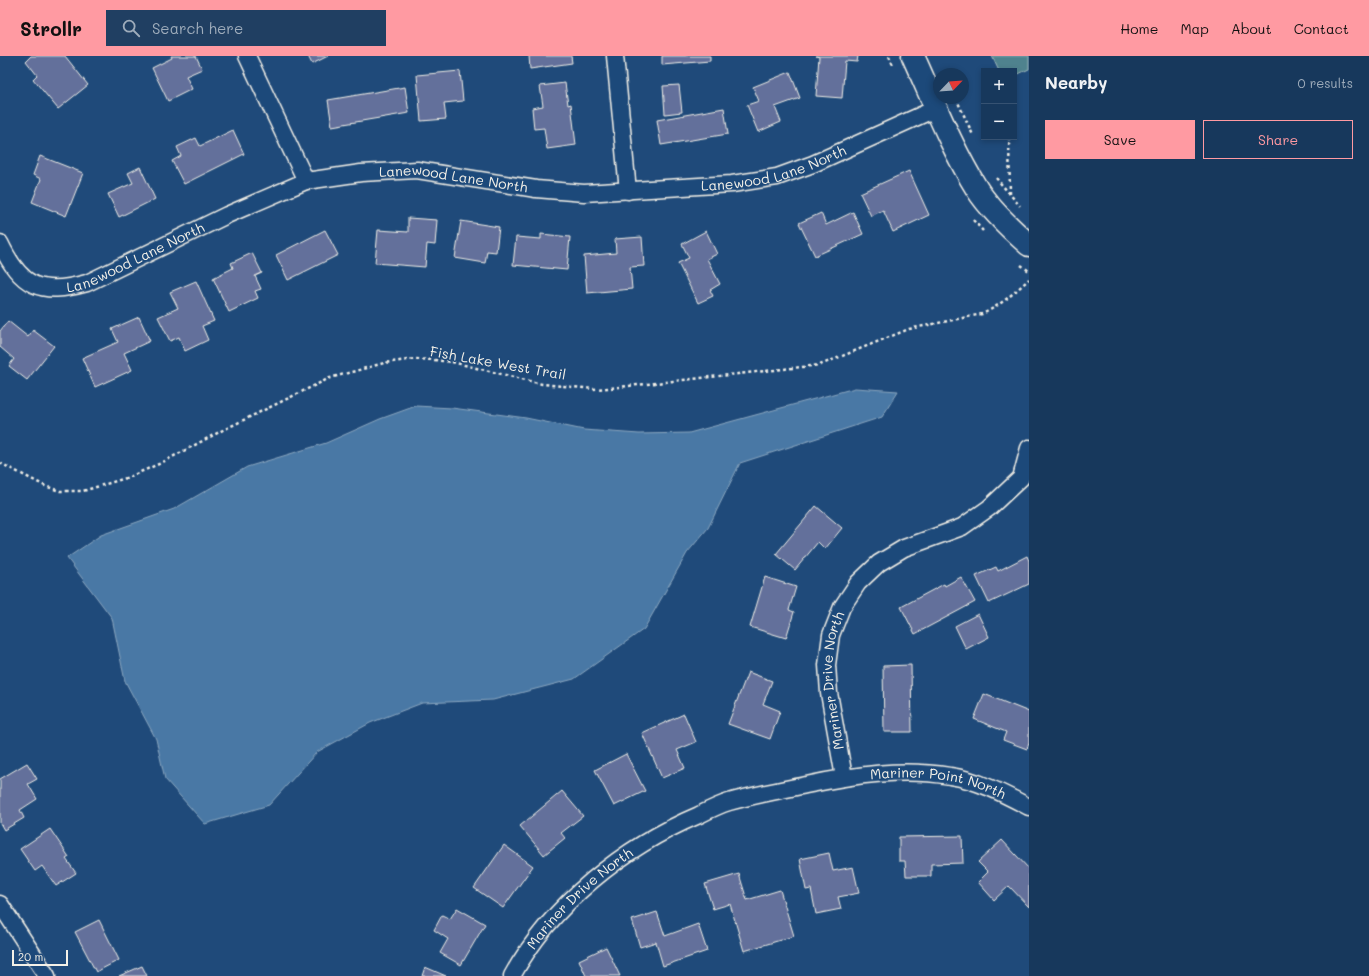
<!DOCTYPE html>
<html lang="en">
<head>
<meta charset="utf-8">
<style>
  :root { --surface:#17385c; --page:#203f62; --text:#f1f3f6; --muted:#9eacbb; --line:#365272; --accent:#ff9aa2 }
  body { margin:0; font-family:Mali,sans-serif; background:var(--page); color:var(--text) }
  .controls { position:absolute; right:12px; top:12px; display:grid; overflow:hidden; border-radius:0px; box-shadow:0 2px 6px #0003 }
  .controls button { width:36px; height:36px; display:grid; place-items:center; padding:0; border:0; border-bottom:1px solid var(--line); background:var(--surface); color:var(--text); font:20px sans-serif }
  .compass { position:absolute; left:933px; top:12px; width:36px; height:36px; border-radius:50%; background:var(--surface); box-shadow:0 2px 6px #0003; rotate:65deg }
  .scale { position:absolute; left:12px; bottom:10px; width:56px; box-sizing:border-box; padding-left:4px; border:2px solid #f4f1e8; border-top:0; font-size:11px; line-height:14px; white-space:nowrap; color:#f4f1e8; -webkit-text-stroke:3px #1f4a7a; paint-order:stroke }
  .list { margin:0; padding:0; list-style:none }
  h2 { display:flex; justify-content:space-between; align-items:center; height:52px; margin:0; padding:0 16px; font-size:17px }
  h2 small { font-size:13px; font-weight:400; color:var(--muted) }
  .actions { display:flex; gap:8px; padding:12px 16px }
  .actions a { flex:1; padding:9px 0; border:1px solid var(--accent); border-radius:0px; text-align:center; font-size:14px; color:var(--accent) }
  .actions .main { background:var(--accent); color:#111 }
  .icon { flex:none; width:22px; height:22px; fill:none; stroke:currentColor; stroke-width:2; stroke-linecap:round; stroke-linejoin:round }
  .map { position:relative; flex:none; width:1029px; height:920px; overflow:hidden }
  header { display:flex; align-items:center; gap:24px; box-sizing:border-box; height:56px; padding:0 20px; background:var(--accent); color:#111 }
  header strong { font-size:19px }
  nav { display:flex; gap:22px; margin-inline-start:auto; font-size:14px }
  .search { width:280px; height:36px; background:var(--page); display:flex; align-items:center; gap:10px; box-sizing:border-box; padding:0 14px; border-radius:0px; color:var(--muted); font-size:15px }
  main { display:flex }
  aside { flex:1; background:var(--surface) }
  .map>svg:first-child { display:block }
  .green { fill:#50828e; stroke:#a2babb }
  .water { fill:#4878a5; stroke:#8da8c0 }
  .building { fill:#636f9b; stroke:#f4f1e8 }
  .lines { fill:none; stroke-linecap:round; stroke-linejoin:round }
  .street-casing { stroke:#f4f1e8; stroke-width:19 }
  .secondary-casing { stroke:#f4f1e8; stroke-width:25 }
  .path { stroke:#f4f1e8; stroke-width:2.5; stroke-dasharray:3 3; stroke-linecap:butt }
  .street { stroke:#1f4a7a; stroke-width:16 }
  .secondary { stroke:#1f4a7a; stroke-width:22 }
  .labels { text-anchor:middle; stroke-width:3; stroke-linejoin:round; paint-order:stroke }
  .street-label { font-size:14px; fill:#f4f1e8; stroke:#1f4a7a }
</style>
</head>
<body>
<header>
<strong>Strollr</strong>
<div class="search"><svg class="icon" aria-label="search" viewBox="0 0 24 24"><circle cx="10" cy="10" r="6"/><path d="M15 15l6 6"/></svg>Search here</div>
<nav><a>Home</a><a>Map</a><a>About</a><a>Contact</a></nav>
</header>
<main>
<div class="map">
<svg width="1029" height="920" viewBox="0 0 1029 920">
  <rect width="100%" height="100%" fill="#1f4a7a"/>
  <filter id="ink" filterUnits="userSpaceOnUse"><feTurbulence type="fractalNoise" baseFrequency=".025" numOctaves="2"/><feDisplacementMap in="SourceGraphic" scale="8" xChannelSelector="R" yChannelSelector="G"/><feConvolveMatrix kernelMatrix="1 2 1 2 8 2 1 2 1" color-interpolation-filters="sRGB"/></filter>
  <g filter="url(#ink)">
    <path class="green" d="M992 0H1029V13L1014 20V15H999Z"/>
    <path class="water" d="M855 332 898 335 882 361 740 407 708 472 687 497 644 573 574 623 493 644 422 647 370 667 317 696 269 749 205 768 165 723 156 683 125 625 112 562 67 502 101 479 174 453 247 411 326 387 380 363 416 350 452 352 526 362 584 374 639 378 689 377Z"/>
    <g class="building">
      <path d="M31 0H65L88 29 58 53 33 23 37 19 26 5Z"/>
      <path d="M171 0H196L202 13 186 20 192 33 168 45 152 12 172 2Z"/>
      <path d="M308 0H328L312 8Z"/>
      <path d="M529 0H571L572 7 530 13Z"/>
      <path d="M662 0H710V5L662 9Z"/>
      <path d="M816 0H858L857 6 845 5 842 42 816 40 819 1Z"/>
      <path d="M460 15 463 45 444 47 446 63 421 65 417 19Z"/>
      <path d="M790 16 800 42 775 51 781 66 758 76 747 49 759 45 753 31Z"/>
      <path d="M565 27 568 49 571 48 576 89 547 93 544 72 534 73 532 52 543 50 540 30Z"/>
      <path d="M679 29 682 56 665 58 663 30Z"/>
      <path d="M405 31 409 57 332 70 328 44Z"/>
      <path d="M724 52 728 78 661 89 657 64Z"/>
      <path d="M233 74 244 98 184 128 172 105 181 100 177 91 196 82 200 90Z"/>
      <path d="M40 100 83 117 66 160 32 146 41 123 33 119Z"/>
      <path d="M140 111 155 143 119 161 108 138 133 127 128 117Z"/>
      <path d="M909 115 929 159 893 176 883 154 871 160 860 137Z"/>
      <path d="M853 156 863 178 815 200 799 167 821 157 826 169Z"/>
      <path d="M408 162 437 164 435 189 427 188 425 211 375 207 378 174 408 176Z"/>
      <path d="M461 165 499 171 496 196 487 195 485 207 455 202Z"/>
      <path d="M325 174 338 199 288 224 276 199Z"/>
      <path d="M706 175 717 198 707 203 720 228 710 234 713 240 698 247 678 207 689 202 682 188Z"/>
      <path d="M541 178 570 181 567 214 513 209 516 181 541 183Z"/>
      <path d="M642 181 644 210 630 211 632 233 587 237 584 200 616 197 615 183Z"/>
      <path d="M252 197 262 217 255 220 261 233 255 235 258 242 229 256 213 222 233 212 231 207Z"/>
      <path d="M196 225 214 265 202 270 208 284 185 295 179 281 170 285 158 261 178 252 170 236Z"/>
      <path d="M139 261 150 285 124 297 132 314 95 331 82 302 118 286 112 273Z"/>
      <path d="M8 265 28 281 33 274 54 290 27 324 9 310 14 303 0 291V275Z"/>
      <path d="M816 450 842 472 825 493 818 486 795 514 776 498Z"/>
      <path d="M1027 500 1029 505V528L989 547 976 520 996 511 998 515Z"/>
      <path d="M765 521 796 531 789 554 794 556 786 582 750 571Z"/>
      <path d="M961 521 975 546 915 578 901 551 944 528 945 530Z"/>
      <path d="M978 558 989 581 966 593 955 570Z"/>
      <path d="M911 609 912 676H884L883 610Z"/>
      <path d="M748 616 772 625 763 648 780 655 770 683 728 668Z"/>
      <path d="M984 638 1029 656V687L1027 693 1003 684 1006 676 974 663Z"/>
      <path d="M684 658 696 686 677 694 685 712 662 722 642 677Z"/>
      <path d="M626 698 645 735 614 750 595 714Z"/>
      <path d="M27 707 37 723 28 728 37 743 20 754 24 762 4 774 0 767V723Z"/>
      <path d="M562 735 583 760 561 777 565 782 544 799 520 770Z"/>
      <path d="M50 773 69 801 66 803 76 817 56 830 42 810 35 815 20 793Z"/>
      <path d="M962 780 963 807 931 808V820H906L905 805H899V781Z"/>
      <path d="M1002 784 1029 813V851L1009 830 994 844 978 826 988 816 978 806Z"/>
      <path d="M504 789 533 810 503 852 474 832Z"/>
      <path d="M829 797 833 815 853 811 859 837 838 841 841 853 816 858 811 833 806 834 800 803Z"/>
      <path d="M739 818 747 844 780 834 794 880 744 895 730 848 713 853 705 828Z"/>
      <path d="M457 852 485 868 461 909 440 897 448 883 434 874 442 859 450 863Z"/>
      <path d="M657 856 665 880 698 868 707 895 663 910 656 886 640 891 632 864Z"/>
      <path d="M99 864 119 904 96 916 75 876Z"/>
      <path d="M606 891 620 920H586L579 904Z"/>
      <path d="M142 910 147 920H119Z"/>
      <path d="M425 911 446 920H422Z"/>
    </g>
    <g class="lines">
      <g class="street-casing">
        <g id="street">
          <path d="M247 0 306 125"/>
          <path d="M615 0 628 135"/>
          <path id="s1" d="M0 187C21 231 40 240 87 227L227 159 306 125 361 117 417 114 536 133 584 137 732 128 777 121 813 108 937 52"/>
          <path id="s2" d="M844 721 829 637 827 609 831 579 842 551 858 527 879 507 904 492 962 471 989 452 1021 422 1029 392"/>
          <path d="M0 848 47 920"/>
          <path id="s3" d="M512 920C552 848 623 791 699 759 709 754 719 749 729 746 754 739 781 734 806 729 854 719 902 712 950 720 978 724 1004 738 1029 751"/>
        </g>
      </g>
      <g class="secondary-casing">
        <path id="secondary" d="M913 0C933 44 951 91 977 133 989 152 1012 174 1029 189"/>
      </g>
      <g class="path">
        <path d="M889 0 893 9"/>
        <path d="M956 42 973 79"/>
        <path d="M1009 81 1010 138"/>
        <path d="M996 122 1020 150"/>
        <path d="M973 164 983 175"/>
        <path d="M1021 209 1029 215"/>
        <path d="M0 407 45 430 60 435H83L129 421 161 407 223 374 330 322 384 307 415 303 434 304 452 306 542 328 594 333 610 332 820 309 909 273 982 258C1000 250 1015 236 1029 223"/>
      </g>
      <use href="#street" class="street"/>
      <use href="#secondary" class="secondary"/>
    </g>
  </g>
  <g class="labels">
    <g class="street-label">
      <text dy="5" stroke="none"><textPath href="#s1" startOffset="823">Lanewood Lane North</textPath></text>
      <text dy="5" stroke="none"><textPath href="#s1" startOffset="499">Lanewood Lane North</textPath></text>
      <text dy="5" stroke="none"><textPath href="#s1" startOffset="163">Lanewood Lane North</textPath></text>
      <text transform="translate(498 307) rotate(10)" y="5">Fish Lake West Trail</text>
      <text dy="5" stroke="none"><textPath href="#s2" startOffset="98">Mariner Drive North</textPath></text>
      <text dy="5" stroke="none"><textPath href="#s3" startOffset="497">Mariner Point North</textPath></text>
      <text dy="5" stroke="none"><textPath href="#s3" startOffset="104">Mariner Drive North</textPath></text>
    </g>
  </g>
</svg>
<div class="controls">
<button>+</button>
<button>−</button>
</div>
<svg class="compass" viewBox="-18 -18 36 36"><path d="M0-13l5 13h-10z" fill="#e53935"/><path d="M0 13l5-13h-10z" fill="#9eacbb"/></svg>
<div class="scale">20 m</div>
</div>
<aside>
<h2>Nearby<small>0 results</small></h2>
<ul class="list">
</ul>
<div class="actions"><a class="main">Save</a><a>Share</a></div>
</aside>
</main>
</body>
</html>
